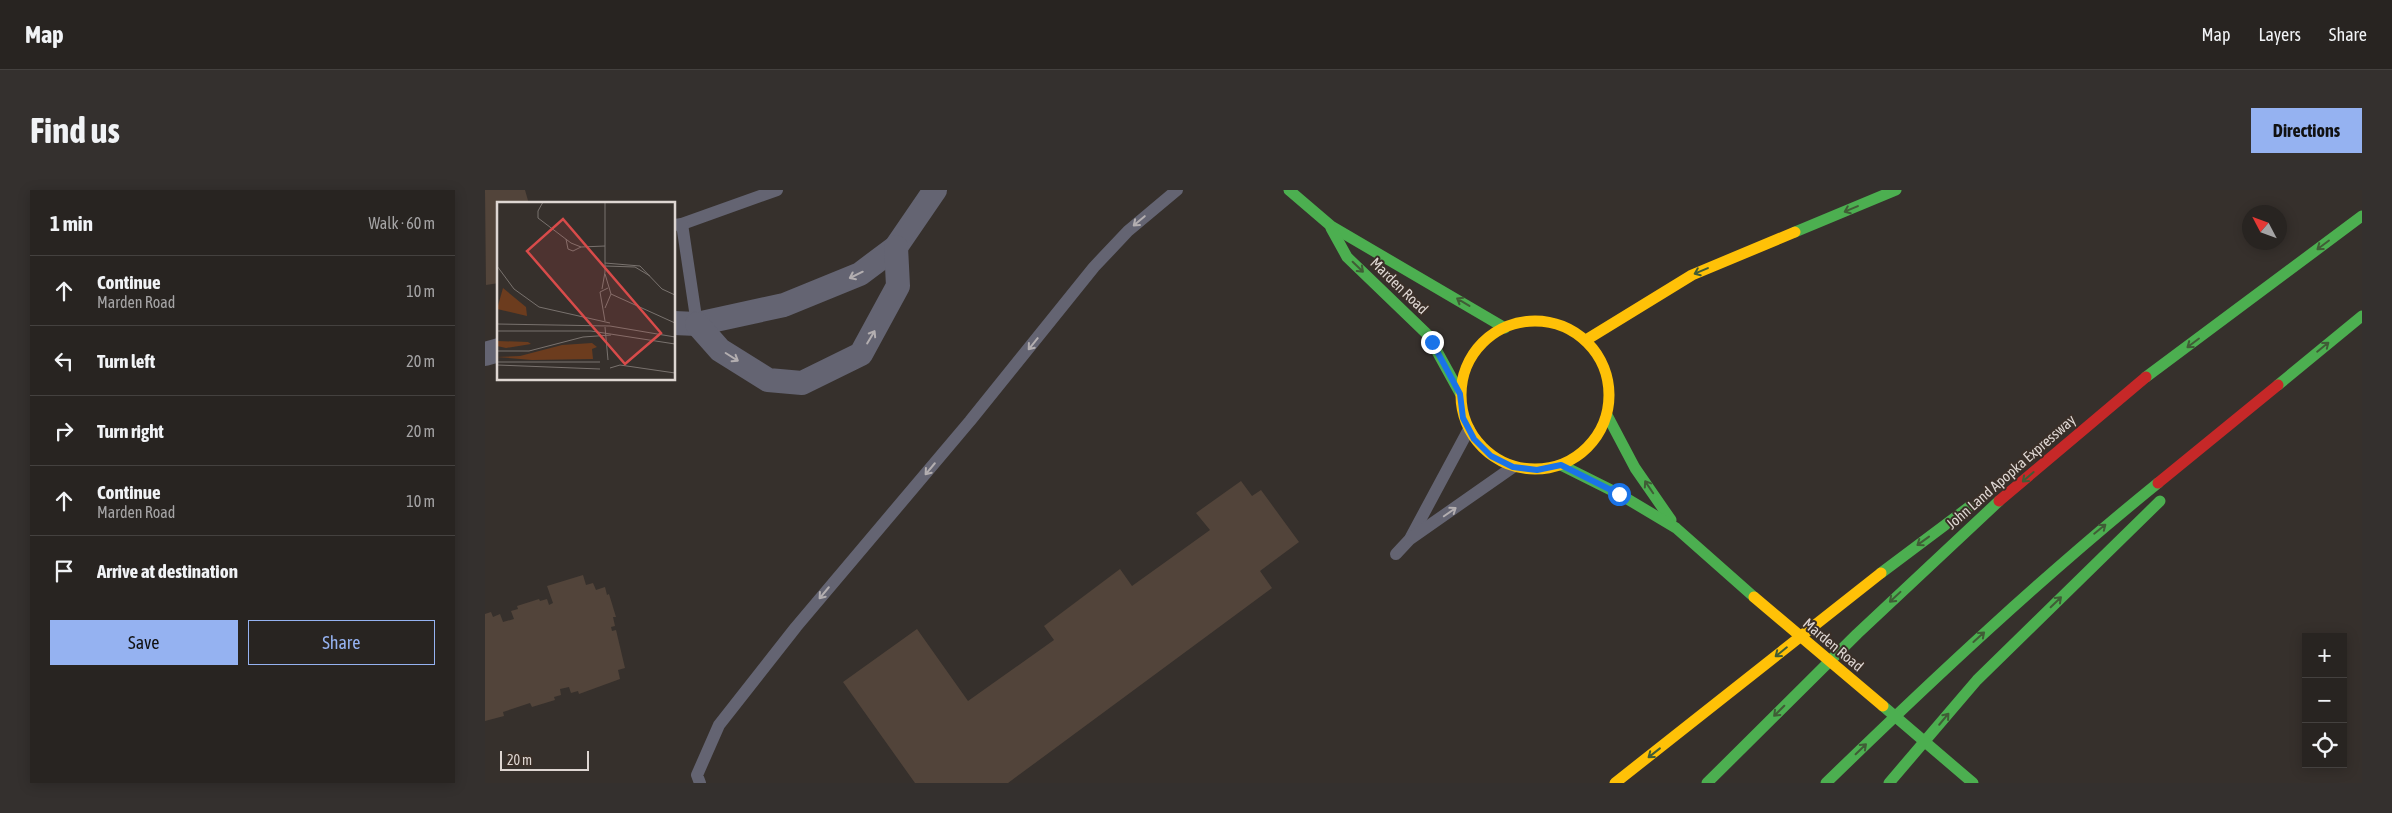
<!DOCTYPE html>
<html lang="en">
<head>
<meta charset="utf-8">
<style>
  :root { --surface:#282421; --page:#34302e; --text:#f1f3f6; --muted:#a5a4a5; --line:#44413f; --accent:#95b2f1 }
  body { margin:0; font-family:"Asap Condensed",sans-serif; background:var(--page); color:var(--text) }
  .controls { position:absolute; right:15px; bottom:15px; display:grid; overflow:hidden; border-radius:0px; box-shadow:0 2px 12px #0003 }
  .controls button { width:45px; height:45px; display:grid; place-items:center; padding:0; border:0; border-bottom:1px solid var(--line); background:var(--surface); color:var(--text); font:25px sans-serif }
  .compass { position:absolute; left:1757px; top:15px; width:45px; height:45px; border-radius:50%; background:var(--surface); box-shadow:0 2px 12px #0003; rotate:311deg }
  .scale { position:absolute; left:15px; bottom:12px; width:89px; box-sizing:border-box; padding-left:5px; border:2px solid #ded6d2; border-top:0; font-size:14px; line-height:18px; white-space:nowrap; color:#ded6d2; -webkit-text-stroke:4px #3a2f28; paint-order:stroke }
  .stop { position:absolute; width:15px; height:15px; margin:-11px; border:4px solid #1a73e8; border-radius:50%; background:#fff }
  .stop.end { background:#1a73e8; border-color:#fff; box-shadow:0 1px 5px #0008 }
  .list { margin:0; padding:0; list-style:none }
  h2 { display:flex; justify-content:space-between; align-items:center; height:65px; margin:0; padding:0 20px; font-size:21px }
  h2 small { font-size:16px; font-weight:400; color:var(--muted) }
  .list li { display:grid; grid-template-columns:32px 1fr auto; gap:15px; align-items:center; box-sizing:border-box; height:70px; padding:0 20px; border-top:1px solid var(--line) }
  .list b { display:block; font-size:19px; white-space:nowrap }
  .list p { margin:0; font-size:16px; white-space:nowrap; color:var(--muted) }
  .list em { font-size:16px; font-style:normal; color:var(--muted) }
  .actions { display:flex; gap:10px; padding:15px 20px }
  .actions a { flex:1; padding:11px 0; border:1px solid var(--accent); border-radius:0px; text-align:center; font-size:18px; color:var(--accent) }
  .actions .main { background:var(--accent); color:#111 }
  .icon { flex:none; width:28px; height:28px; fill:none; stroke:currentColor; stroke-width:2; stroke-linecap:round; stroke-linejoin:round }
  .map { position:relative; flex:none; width:1877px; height:593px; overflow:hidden; border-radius:0px }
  header { display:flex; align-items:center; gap:30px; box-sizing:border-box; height:70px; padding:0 25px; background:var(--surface); border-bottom:1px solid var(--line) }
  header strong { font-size:24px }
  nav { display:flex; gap:28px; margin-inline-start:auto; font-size:18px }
  .intro { display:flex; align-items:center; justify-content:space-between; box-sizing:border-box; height:120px; padding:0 30px }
  h1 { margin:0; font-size:35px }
  .button { padding:12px 22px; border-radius:0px; background:var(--accent); color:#111; font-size:18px; font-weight:700 }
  main { display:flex; gap:30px; padding:0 30px }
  aside { flex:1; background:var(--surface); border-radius:0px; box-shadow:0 2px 12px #0003 }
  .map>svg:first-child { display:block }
  .building { fill:#52443a }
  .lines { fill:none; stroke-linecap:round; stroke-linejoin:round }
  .lane { stroke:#646472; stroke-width:12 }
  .street { stroke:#646472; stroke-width:24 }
  .fast { stroke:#4caf50; stroke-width:11 }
  .slow { stroke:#ffc107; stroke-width:11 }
  .jam { stroke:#c62828; stroke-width:11 }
  .fast-bridge { stroke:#4caf50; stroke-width:11 }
  .slow-bridge { stroke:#ffc107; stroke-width:11 }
  .oneway { stroke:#405c36 }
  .oneway2 { stroke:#b3aeb0 }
  .route { stroke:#1a73e8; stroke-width:6 }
  .labels { text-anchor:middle; stroke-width:4; stroke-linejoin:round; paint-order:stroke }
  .street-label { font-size:15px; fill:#ded6d2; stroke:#3a2f28 }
  .inset-road { fill:none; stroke:#79726e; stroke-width:1 }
  .view { fill:#d84b4a; fill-opacity:0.15; stroke:#d84b4a; stroke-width:2.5 }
  .inset-edge { fill:none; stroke:#ded6d2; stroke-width:2.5 }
</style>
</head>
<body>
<header>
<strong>Map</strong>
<nav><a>Map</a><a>Layers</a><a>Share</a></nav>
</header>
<div class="intro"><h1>Find us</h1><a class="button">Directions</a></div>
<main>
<aside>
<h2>1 min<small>Walk · 60 m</small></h2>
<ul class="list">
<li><svg class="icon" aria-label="ahead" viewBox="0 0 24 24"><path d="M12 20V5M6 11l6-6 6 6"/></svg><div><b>Continue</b><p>Marden Road</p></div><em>10 m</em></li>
<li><svg class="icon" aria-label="left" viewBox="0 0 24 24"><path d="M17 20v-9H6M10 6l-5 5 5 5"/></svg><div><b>Turn left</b></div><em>20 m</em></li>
<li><svg class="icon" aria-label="right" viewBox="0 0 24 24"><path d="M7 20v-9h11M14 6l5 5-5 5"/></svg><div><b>Turn right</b></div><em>20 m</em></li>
<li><svg class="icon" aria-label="ahead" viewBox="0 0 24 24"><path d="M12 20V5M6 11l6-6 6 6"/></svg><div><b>Continue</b><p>Marden Road</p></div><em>10 m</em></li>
<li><svg class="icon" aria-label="arrive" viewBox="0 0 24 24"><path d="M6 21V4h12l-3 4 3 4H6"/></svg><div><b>Arrive at destination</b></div></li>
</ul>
<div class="actions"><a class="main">Save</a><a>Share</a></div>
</aside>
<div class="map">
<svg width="1877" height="593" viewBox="0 0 1877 593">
  <rect width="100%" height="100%" fill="#36302c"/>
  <g class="building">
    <path d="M0 0H40L44 14H14V93L1 95Z"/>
    <path d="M756 291 767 306 776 300 814 352 775 381 787 398 523 593H430L358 492 432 439 483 511 569 450 559 436 635 379 647 396 725 340 711 323Z"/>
    <path d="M98 385 101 395 108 393 111 400 120 397 122 405 124 404 131 427H128L130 436 126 437 127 441 131 440 140 478 133 480 135 489 94 504 93 501 86 503 84 497 75 499 76 505 69 507 70 510 47 517 45 513 18 522 19 526 0 531V424L6 422 8 427 15 424 18 432 29 429 26 421 33 419 32 416 54 409 55 411 62 409 64 415 68 413 62 396Z"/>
  </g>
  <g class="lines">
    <g class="lane">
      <path d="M197 34 292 0"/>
      <path d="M189 35 197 34 212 134"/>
      <path d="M926 347 984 239"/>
      <path d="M911 364 925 349 1028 277"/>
      <path d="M215 593 212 585 234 535 311 437 485 231 609 77 643 41 692 0"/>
    </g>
    <g class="street">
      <path d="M189 133 212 134 299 115 375 84 411 57 450 0"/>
      <path d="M212 134 235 160 283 190 317 193 376 164 413 96 411 57"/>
      <path d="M0 164 14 160"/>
    </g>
    <g class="fast">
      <path d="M804 0 846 36 1020 138"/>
      <path d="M846 38 862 67 943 145 975 203"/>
      <path d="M1310 42 1411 0"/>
      <path d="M1661 187 1877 26"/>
      <path d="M1793 195 1877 126"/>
      <path d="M1122 225 1150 278 1186 330"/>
      <path d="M1076 275 1134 304 1191 338 1269 407"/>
      <path d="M1396 383 1484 317"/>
      <path d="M1222 593 1372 444 1514 311"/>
      <path d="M1341 593C1448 489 1557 387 1673 293"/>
      <path d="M1404 593 1492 490 1675 311"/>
    </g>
    <g class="slow">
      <circle cx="1050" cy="205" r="74"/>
      <path d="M1101 150 1207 85 1310 42"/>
      <path d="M1130 593 1396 383"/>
    </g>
    <g class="jam">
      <path d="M1673 293 1793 195"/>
      <path d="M1514 311 1661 187"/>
    </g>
    <path class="fast-bridge" d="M1398 516 1488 593"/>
    <path class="slow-bridge" d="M1269 407 1398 516"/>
  </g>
  <defs><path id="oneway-shaft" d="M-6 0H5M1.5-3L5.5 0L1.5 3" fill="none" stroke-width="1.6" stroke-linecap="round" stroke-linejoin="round" transform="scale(1.25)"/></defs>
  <g class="oneway">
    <use href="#oneway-shaft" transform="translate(1366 19) rotate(157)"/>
    <use href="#oneway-shaft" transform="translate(1838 55) rotate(143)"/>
    <use href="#oneway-shaft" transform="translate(873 77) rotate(44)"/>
    <use href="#oneway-shaft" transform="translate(1216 81) rotate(157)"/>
    <use href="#oneway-shaft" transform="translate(978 112) rotate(-149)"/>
    <use href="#oneway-shaft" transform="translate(1708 153) rotate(143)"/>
    <use href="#oneway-shaft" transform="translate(1838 157) rotate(-39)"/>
    <use href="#oneway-shaft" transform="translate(1543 287) rotate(139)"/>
    <use href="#oneway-shaft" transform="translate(1164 297) rotate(-124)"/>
    <use href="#oneway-shaft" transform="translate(1615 339) rotate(-39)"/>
    <use href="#oneway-shaft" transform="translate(1438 351) rotate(144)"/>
    <use href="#oneway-shaft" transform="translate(1410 407) rotate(137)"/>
    <use href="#oneway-shaft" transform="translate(1571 412) rotate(-44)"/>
    <use href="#oneway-shaft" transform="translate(1494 447) rotate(-42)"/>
    <use href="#oneway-shaft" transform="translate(1296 462) rotate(141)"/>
    <use href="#oneway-shaft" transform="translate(1294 521) rotate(135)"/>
    <use href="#oneway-shaft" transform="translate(1459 529) rotate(-50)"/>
    <use href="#oneway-shaft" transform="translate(1376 559) rotate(-44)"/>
    <use href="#oneway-shaft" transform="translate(1169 563) rotate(142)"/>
  </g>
  <g class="oneway2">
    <use href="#oneway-shaft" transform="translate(654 31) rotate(140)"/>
    <use href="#oneway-shaft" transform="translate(371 85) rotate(154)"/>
    <use href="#oneway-shaft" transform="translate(386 147) rotate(-59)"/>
    <use href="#oneway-shaft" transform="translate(548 154) rotate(129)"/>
    <use href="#oneway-shaft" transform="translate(247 167) rotate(32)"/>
    <use href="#oneway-shaft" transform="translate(445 279) rotate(130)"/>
    <use href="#oneway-shaft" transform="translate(965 322) rotate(-35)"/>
    <use href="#oneway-shaft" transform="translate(339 403) rotate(130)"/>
  </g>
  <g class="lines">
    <path class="route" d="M947 152 975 204 978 228 989 249 1006 266 1028 277 1052 280 1076 275 1134 304"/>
  </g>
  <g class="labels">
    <g class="street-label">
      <text transform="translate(914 96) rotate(44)" y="5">Marden Road</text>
      <text transform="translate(1526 282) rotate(-41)" y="5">John Land Apopka Expressway</text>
      <text transform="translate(1348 455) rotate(40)" y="5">Marden Road</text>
    </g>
  </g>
  <g transform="translate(12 12)">
    <rect width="178" height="178" fill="#36302c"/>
    <path d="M6 86 29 105 30 114 0 107ZM0 139 31 140 34 142 9 146 0 144ZM95 141 100 145 95 147 96 157 35 158 0 155 23 154 65 143Z" fill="#6c3c1e"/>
    <path class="inset-road" d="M46 0 41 9V16L74 41 84 45 108 44M69 37 71 47 76 49 84 45M108 61 143 64 165 87 178 93M0 64 17 87 42 105 113 121M108 64 138 65 153 74M105 87 108 70V0M114 92 178 121M108 106 114 92 108 72M108 119 103 90 111 86M0 122 113 124 178 135M108 125 111 158M0 129H94L178 142M0 149H32L86 135 114 133M0 160H103M0 163 103 167M113 166 123 163 178 171"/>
    <path class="view" d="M66 17 164 131 128 162 30 49Z"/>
    <rect width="178" height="178" class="inset-edge"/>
  </g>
</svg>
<div class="controls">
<button>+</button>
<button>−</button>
<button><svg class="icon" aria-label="locate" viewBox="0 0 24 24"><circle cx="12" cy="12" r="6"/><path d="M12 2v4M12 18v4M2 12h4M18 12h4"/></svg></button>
</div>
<svg class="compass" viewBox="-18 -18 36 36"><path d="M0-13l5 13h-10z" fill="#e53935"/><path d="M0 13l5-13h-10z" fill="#a5a4a5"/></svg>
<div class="scale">20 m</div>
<div class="stop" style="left:1134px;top:304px"></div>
<div class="stop end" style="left:947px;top:152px"></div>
</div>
</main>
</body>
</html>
